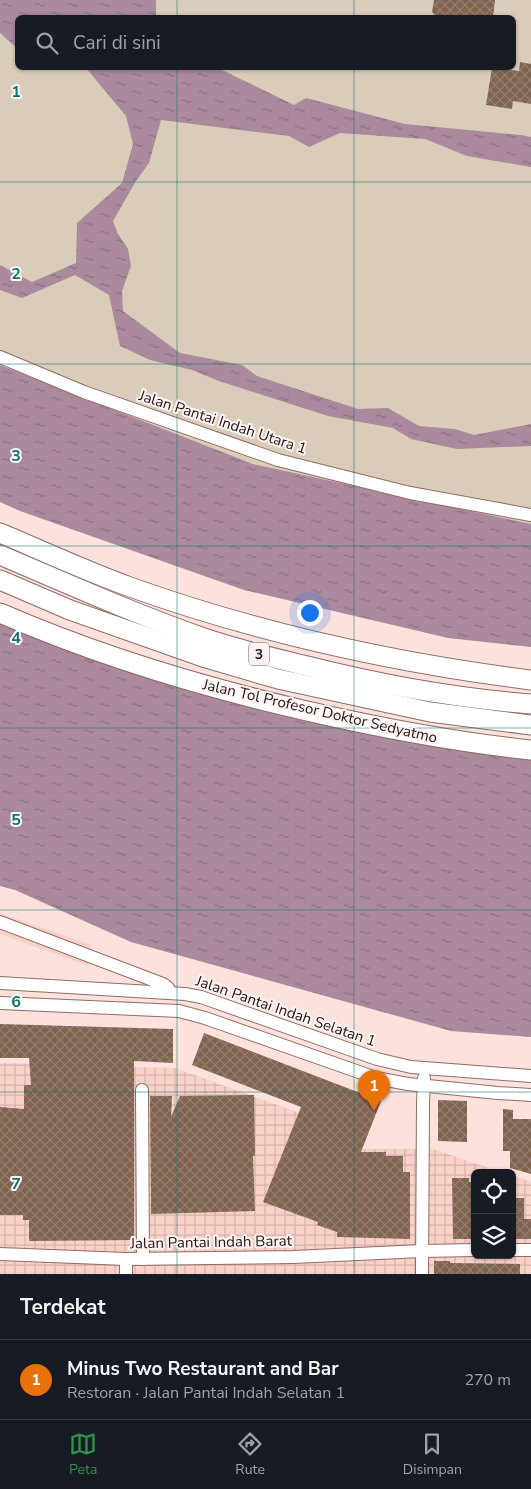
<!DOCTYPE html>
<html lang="id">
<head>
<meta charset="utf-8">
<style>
  :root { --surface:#171b24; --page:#242831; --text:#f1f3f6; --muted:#9ea1a6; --line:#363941; --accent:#2c944b }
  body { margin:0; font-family:"Nunito Sans",sans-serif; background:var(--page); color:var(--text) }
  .controls { position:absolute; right:15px; bottom:15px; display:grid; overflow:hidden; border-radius:8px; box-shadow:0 1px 4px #0004 }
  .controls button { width:45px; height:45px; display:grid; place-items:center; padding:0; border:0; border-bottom:1px solid var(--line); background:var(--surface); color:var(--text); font:25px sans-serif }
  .you { position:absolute; left:309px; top:612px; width:18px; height:18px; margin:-12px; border:4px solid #fff; border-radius:50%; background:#1a73e8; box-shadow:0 0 0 8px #1a73e833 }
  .badge { display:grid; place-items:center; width:32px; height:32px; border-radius:50%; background:var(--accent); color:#fff; font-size:16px; font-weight:700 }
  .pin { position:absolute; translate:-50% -41px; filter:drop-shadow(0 1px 2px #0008) }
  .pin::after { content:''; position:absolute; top:26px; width:18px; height:15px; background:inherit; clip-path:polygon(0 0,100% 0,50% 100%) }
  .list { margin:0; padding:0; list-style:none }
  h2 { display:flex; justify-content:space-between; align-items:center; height:65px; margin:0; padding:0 20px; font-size:21px }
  h2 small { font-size:16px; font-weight:400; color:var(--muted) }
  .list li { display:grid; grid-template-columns:32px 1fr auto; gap:15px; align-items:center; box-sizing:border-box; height:80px; padding:0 20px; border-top:1px solid var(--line) }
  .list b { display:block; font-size:19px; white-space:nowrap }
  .list p { margin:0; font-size:16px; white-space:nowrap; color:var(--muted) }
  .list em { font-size:16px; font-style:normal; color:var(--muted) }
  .icon { flex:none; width:28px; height:28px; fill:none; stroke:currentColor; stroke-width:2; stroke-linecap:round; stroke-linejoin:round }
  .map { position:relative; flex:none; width:531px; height:1274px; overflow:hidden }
  .search { position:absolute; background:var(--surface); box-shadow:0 1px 4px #0004; left:15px; right:15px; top:15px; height:55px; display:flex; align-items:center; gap:12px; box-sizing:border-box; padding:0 18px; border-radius:8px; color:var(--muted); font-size:19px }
  .sheet { height:145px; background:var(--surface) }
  nav { display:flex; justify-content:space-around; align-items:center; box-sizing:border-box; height:70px; border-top:1px solid var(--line); background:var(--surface); font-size:14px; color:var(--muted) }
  nav a { display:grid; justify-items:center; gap:2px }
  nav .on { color:var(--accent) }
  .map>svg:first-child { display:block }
  .built { fill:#f9d1c9 }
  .industrial { fill:url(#industrial-grid) }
  .grass { fill:#d9cdba; fill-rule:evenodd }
  .water { fill:url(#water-ripples) }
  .building { fill:url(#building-cross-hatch) }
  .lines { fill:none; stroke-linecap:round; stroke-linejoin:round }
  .minor-casing { stroke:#906c65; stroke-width:14 }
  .highway-casing { stroke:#906c65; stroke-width:21 }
  .minor { stroke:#fff; stroke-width:12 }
  .highway { stroke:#fff; stroke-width:19 }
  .grid { fill:none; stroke:#0f766e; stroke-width:1; stroke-opacity:0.55 }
  .labels { text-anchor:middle; stroke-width:4; stroke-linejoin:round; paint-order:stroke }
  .shield { fill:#fcf4f2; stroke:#655956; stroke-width:1 }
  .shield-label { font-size:14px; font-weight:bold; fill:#241613 }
  .street-label { font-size:15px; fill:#241613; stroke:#fcf4f2 }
  .grid-label { font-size:16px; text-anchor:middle; font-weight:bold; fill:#0f766e; stroke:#fcf4f2; stroke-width:4; stroke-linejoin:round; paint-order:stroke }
</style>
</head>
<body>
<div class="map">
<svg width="531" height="1274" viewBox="0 0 531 1274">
  <defs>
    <pattern id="industrial-grid" width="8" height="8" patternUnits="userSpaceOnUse" patternTransform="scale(1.25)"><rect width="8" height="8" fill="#f9d1c9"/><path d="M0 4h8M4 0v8" fill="none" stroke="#d5b3ac"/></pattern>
    <pattern id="water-ripples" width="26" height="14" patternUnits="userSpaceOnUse" patternTransform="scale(1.25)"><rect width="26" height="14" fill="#aa8a9c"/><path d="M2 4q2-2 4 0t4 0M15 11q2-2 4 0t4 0" fill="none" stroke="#8a707e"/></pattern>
    <pattern id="building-cross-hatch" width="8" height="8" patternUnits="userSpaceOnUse" patternTransform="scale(1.25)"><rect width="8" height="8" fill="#816450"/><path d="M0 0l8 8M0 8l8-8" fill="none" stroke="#937e6f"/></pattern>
  </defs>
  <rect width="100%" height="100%" fill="#fce2dd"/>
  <path class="built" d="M0 913 92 945 88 966 0 934Z"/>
  <path class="industrial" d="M0 1063 175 1068 363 1136V1149H433L504 1173H475V1255H512V1175L531 1182V1274H0Z"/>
  <path class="grass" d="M0 0H531V524L253 464 0 365ZM18 18H514V68H18Z"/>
  <g class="water">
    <path d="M0 0H156V17L18 18 17 48 0 33Z"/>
    <path d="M86 68H218L294 105 306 98 405 124 521 135 531 137V167L467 156 425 139 340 133 309 147 289 136 161 120 149 163 136 181 113 221 118 234 128 249 131 266 122 291 123 311 180 353 242 365 257 376 358 409 388 408 419 426 455 429 474 435 531 424V446L457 449 411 439 393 428 328 416 219 381 192 370 150 360 120 346 109 295 75 275 22 298 0 290V265L32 282 76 263 77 223 122 183 133 144 126 116Z"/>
    <path d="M0 365 253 464 531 524V647L448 638 244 590 20 511 0 502Z"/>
    <path d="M0 615 119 665 531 757V1037L451 1031 131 942 15 890 0 886Z"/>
  </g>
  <g class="building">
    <path d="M434 0H495L493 18H437L432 12Z"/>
    <path d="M520 62 531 64V104L513 101 512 109 486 105 492 68 519 71Z"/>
    <path d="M0 1024 173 1029V1063L134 1061V1240L29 1241V1220H23V1215H0V1107L24 1109V1085H31L29 1058H0Z"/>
    <path d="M204 1033 381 1101 361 1152H386V1156H403V1172H410V1239L337 1237V1232L317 1225 318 1222 263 1202 301 1107 192 1065Z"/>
    <path d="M254 1095 255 1156H253L255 1211 151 1214 150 1096H172L171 1117 180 1096Z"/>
    <path d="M438 1100 467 1101V1142L438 1141Z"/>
    <path d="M503 1109 513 1110V1119H531V1174L510 1168V1151H503Z"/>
    <path d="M452 1178H469V1182H475V1239H453Z"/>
    <path d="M512 1198H524V1219H531V1239H512Z"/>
    <path d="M434 1261H450V1263L520 1264V1274H434Z"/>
  </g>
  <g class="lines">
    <g class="minor-casing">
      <g id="minor">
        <path d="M0 357 84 392 278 460 410 493 531 515"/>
        <path d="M0 922 163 984 168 988 170 992"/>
        <path d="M0 983 185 994 201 997 377 1059 411 1067 531 1076"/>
        <path d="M0 1003 179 1011 205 1018 376 1078 408 1084 498 1093 531 1095"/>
        <path d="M142 1090 143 1259"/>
        <path d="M512 1250H531"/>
        <path d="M0 1254 126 1259 293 1257 422 1251 475 1250"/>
        <path d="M126 1259V1274"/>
        <path d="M422 1274 423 1103 424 1078"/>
      </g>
    </g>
    <g class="highway-casing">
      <g id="highway">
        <path d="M0 533C43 551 86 571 130 587 259 633 395 663 531 680"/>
        <path d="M0 555C68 584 135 614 204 638 236 649 270 657 303 665 378 684 454 698 531 704"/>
        <path d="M0 580 70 610 206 658 278 679 430 712 531 725"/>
        <path d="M0 613C99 656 202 687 307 711 381 728 455 742 531 750"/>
      </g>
    </g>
    <use href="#minor" class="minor"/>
    <use href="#highway" class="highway"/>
  </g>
  <path class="grid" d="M177 0V18M354 0V18M177 68V1274M354 68V1274M0 182H531M0 364H531M0 546H531M0 728H531M0 910H531M0 1092H531"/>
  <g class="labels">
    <rect class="shield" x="249" y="642.5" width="20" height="23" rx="4"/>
    <g class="shield-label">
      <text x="259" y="659">3</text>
    </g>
    <g class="street-label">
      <text transform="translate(223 422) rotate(18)" y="5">Jalan Pantai Indah Utara 1</text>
      <text transform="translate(320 711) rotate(13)" y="5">Jalan Tol Profesor Doktor Sedyatmo</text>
      <text transform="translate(286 1011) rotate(19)" y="5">Jalan Pantai Indah Selatan 1</text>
      <text transform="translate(211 1242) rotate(-1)" y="5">Jalan Pantai Indah Barat</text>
    </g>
  </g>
  <g class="grid-label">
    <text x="16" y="97">1</text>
    <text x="16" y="279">2</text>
    <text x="16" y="461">3</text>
    <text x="16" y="643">4</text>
    <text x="16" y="825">5</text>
    <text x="16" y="1007">6</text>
    <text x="16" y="1189">7</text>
  </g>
</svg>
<div class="controls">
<button><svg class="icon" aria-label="locate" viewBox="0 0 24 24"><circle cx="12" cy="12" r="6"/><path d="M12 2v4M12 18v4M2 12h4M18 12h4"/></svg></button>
<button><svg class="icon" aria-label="layers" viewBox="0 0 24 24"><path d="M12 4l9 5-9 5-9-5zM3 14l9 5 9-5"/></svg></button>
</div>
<div class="you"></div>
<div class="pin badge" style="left:374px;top:1111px;background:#e8710a">1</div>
<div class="search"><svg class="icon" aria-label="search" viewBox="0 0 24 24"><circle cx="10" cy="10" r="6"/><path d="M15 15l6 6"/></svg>Cari di sini</div>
</div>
<section class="sheet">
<h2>Terdekat<small></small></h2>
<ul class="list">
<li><span class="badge" style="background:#e8710a">1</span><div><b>Minus Two Restaurant and Bar</b><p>Restoran · Jalan Pantai Indah Selatan 1</p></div><em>270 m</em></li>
</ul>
</section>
<nav>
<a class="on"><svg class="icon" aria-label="map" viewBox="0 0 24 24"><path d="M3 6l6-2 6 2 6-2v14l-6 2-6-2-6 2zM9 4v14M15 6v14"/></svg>Peta</a>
<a><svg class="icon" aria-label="directions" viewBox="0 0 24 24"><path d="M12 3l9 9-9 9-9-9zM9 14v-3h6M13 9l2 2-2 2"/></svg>Rute</a>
<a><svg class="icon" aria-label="saved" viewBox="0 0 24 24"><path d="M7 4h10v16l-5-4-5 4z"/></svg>Disimpan</a>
</nav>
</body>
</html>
